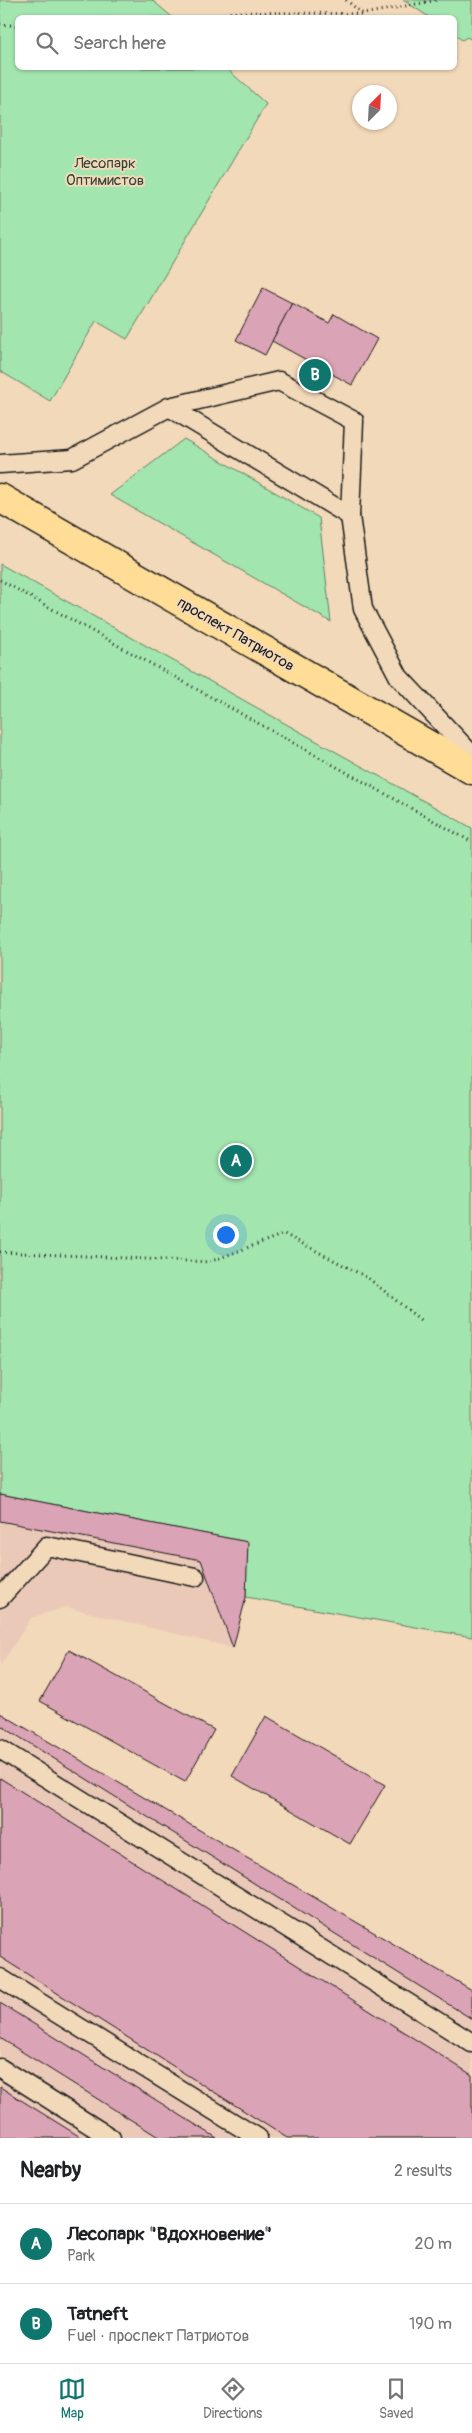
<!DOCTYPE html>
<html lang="en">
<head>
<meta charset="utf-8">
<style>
  :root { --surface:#fff; --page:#f6f6f6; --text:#202124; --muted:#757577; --line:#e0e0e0; --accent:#0f766e }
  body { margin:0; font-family:Pangolin,sans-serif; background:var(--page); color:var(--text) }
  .compass { position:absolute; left:352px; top:85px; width:45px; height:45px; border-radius:50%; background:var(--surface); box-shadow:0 1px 4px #0004; rotate:24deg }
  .you { position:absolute; left:225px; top:1234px; width:18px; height:18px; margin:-12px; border:4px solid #fff; border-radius:50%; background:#1a73e8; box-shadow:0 0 0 8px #1a73e833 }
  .badge { display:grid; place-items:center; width:32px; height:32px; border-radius:50%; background:var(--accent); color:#fff; font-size:16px; font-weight:700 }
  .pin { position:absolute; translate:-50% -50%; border:2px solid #fff; box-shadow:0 1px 5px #0006 }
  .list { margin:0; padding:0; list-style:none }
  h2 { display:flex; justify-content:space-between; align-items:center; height:65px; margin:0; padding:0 20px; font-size:21px }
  h2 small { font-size:16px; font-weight:400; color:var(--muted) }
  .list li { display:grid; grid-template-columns:32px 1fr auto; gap:15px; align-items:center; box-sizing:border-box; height:80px; padding:0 20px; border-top:1px solid var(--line) }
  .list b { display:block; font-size:19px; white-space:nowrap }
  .list p { margin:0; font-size:16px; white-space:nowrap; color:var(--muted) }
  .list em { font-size:16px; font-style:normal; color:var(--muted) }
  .icon { flex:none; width:28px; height:28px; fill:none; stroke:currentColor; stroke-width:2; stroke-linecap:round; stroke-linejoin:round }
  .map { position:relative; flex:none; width:472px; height:2138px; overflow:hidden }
  .search { position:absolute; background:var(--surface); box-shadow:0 1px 4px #0004; left:15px; right:15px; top:15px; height:55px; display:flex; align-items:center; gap:12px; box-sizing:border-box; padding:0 18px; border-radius:8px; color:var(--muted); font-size:19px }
  .sheet { height:225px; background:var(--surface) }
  nav { display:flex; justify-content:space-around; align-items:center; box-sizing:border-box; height:70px; border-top:1px solid var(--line); background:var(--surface); font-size:14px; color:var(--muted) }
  nav a { display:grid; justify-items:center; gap:2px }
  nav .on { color:var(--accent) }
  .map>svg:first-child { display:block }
  .built { fill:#ebc9b8 }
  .green { fill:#a3e5af; stroke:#608066 }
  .building { fill:#dba3b6; stroke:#1c1c1c }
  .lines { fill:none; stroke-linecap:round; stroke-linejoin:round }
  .service-casing { stroke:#1c1c1c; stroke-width:21 }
  .trunk-casing { stroke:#1c1c1c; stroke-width:31 }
  .path { stroke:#1c1c1c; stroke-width:3; stroke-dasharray:1 4; stroke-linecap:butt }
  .service { stroke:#f2d9b9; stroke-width:18 }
  .trunk { stroke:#ffdd96; stroke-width:28 }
  .labels { text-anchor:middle; stroke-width:4; stroke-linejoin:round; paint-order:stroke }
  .park-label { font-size:15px; fill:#374439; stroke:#f2d9b9 }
  .street-label { font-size:15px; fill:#1c1c1c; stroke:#f2d9b9 }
</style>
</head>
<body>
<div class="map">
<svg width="472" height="2138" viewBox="0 0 472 2138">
  <rect width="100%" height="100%" fill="#f2d9b9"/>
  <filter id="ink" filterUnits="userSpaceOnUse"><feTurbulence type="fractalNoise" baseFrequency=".02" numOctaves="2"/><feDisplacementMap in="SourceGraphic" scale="10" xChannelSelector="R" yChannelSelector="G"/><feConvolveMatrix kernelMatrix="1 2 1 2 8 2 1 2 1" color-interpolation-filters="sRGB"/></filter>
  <g filter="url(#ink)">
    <g class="built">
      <path d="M0 1494 248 1542 246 1597 233 1648 66 1607 31 1618 0 1666Z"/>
      <path d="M0 1713 472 2000V2138H0Z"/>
    </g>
    <g class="green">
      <path d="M0 0H152L172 17 18 18V68H226L266 104 127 339 96 321 50 401 0 371Z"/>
      <path d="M403 0H472V40L467 37 462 40 455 34 454 18 429 17Z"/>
      <path d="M184 439 319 518 331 622 110 495Z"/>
      <path d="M0 564 472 828V1637L246 1597 247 1542 0 1494Z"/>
    </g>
    <g class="building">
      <path d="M263 288 292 303 265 355 236 340Z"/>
      <path d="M292 303 329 323 334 314 377 339 352 385 272 341Z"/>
      <path d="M0 1494 248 1542 246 1597 233 1648 201 1560 0 1521Z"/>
      <path d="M69 1650 214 1730 185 1782 40 1701Z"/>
      <path d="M0 1713 472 1990V2019L0 1725Z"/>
      <path d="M266 1716 385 1785 350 1844 232 1776Z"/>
      <path d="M0 1778 472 2075V2138H287L0 1957Z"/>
      <path d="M0 2003 217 2138H160L0 2038Z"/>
      <path d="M0 2087 82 2138H0Z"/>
    </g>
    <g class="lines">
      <g class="service-casing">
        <g id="service">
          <path d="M169 407 350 516"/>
          <path d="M0 464 72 459 169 407 279 381 354 421 350 516 363 609 399 677 472 755"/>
          <path d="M0 1598 47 1546 195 1577"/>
          <path d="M0 1749 472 2043"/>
          <path d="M0 1978 258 2138"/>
          <path d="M0 2068 111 2138"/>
        </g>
      </g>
      <g class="trunk-casing">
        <path id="trunk" d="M0 498 472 770"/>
      </g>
      <g class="path">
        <path d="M346 0 363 14 438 0"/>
        <path d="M216 18 232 12 363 14"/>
        <path d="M0 24 18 26"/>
        <path d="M0 580 472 842"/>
        <path d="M0 1252 209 1262 284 1234 368 1278 423 1322"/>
      </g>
      <use href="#service" class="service"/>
      <use href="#trunk" class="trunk"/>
    </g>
  </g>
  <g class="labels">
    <g class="park-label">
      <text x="105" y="168">Лесопарк<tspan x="105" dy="17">Оптимистов</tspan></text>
    </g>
    <g class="street-label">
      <text transform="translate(236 634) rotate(30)" y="5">проспект Патриотов</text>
    </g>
  </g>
</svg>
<svg class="compass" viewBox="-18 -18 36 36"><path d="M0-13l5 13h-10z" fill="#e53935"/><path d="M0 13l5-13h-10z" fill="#757577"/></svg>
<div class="you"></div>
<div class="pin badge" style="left:236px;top:1161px">A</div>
<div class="pin badge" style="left:315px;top:375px">B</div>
<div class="search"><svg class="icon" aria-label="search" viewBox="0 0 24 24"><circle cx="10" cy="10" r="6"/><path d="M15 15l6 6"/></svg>Search here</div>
</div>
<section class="sheet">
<h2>Nearby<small>2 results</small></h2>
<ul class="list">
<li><span class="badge">A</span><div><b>Лесопарк &quot;Вдохновение&quot;</b><p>Park</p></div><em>20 m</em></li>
<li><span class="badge">B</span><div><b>Tatneft</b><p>Fuel · проспект Патриотов</p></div><em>190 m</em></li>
</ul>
</section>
<nav>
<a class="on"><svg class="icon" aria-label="map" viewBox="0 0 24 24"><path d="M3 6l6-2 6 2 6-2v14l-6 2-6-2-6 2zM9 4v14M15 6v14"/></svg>Map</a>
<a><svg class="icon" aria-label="directions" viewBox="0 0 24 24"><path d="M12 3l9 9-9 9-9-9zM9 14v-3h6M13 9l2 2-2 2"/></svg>Directions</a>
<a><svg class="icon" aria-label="saved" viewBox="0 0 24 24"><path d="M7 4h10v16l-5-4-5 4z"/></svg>Saved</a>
</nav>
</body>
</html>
